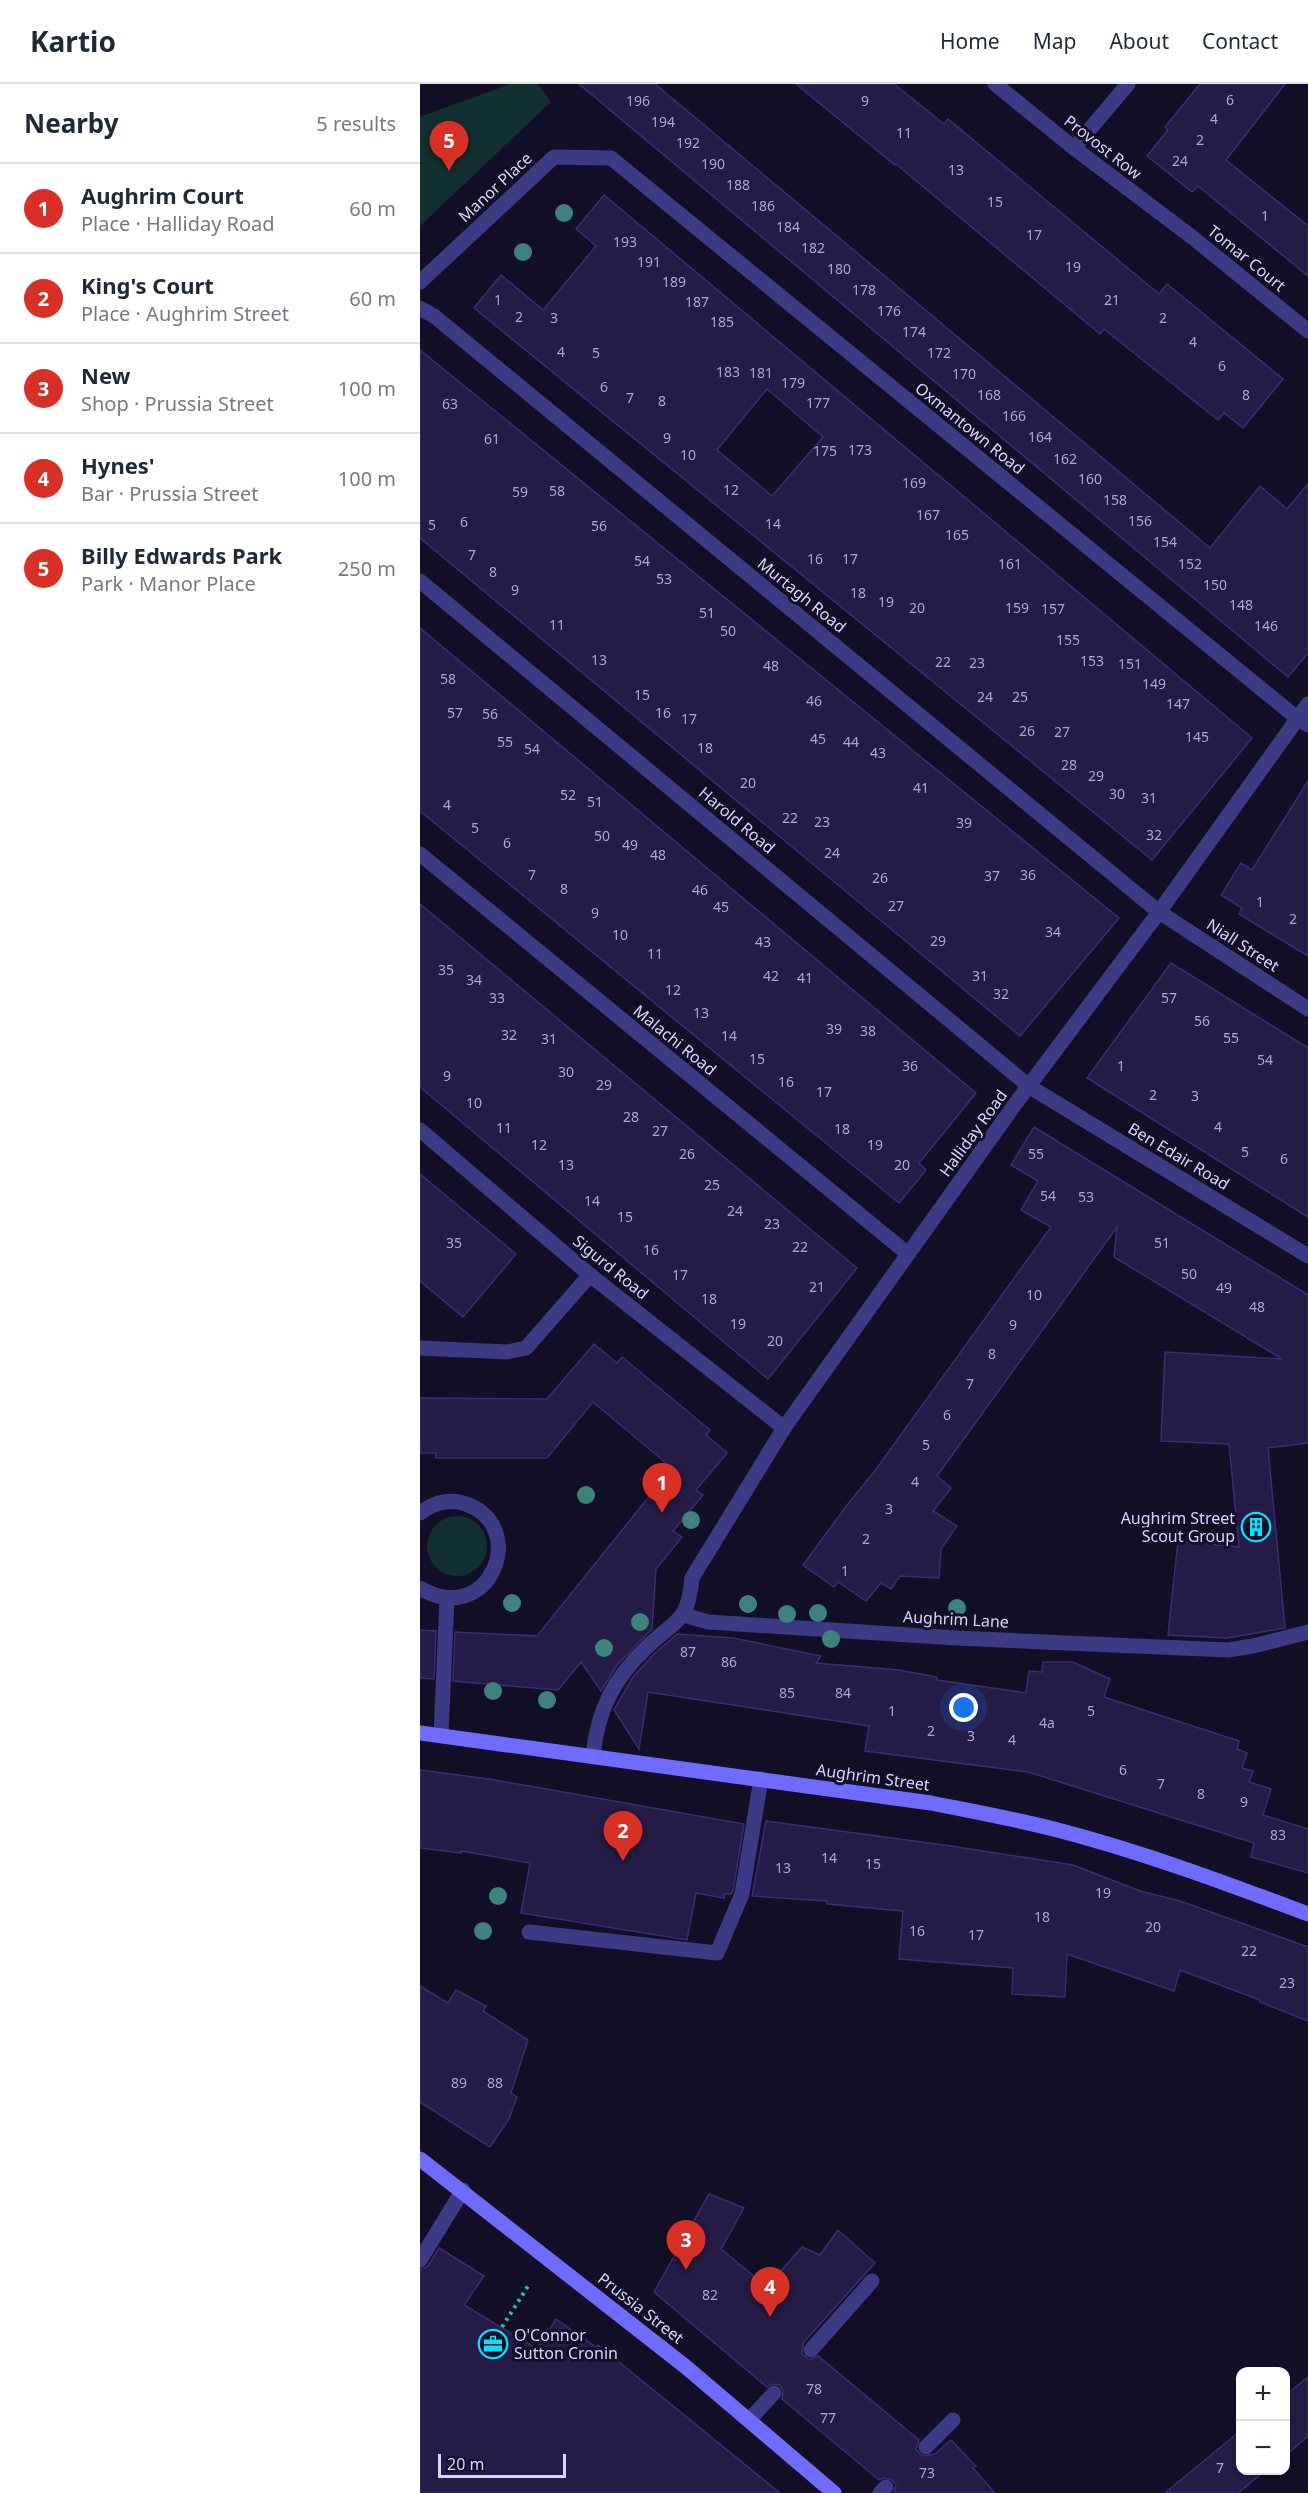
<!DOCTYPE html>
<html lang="en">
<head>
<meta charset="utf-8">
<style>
  :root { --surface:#fff; --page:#f6f6f7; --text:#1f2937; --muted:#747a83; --line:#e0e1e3; --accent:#d93025 }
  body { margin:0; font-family:"Noto Sans",sans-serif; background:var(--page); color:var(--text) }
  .controls { position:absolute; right:18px; bottom:18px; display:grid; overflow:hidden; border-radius:12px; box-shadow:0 2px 4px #0004 }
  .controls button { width:54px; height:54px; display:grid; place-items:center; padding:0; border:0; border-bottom:2px solid var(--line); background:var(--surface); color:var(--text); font:30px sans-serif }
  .scale { position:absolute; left:18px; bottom:15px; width:128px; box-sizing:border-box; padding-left:6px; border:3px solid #d9d4ff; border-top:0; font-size:16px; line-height:21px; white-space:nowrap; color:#d9d4ff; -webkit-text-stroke:4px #130f26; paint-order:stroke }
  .you { position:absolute; left:544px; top:1624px; width:21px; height:21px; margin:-15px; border:4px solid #fff; border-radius:50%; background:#1a73e8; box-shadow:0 0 0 9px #1a73e833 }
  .badge { display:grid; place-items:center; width:39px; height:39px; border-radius:50%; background:var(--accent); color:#fff; font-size:20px; font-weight:700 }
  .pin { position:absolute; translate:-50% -50px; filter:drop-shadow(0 2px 3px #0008) }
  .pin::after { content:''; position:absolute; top:32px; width:21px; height:18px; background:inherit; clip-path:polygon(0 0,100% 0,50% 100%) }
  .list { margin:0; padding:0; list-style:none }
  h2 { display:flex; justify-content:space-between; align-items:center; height:78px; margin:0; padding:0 24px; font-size:26px }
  h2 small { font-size:20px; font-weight:400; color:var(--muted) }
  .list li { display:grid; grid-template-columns:39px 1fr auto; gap:18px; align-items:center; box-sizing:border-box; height:90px; padding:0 24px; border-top:2px solid var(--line) }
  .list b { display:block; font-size:22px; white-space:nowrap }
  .list p { margin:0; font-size:20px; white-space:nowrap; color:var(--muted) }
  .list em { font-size:20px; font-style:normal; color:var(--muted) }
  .map { position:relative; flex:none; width:888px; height:2409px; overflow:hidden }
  header { display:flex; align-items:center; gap:36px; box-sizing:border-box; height:84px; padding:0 30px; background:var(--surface); border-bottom:2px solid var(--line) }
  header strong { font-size:28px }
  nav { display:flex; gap:33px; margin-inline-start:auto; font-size:21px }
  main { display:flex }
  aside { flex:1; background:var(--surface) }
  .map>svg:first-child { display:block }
  .green { fill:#12302f }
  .building { fill:#241b47; stroke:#3b2d73; stroke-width:1.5; fill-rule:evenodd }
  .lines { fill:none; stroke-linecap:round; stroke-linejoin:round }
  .path { stroke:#2fb8b0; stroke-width:4; stroke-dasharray:3 4.5; stroke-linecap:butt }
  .service { stroke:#3d3a85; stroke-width:15 }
  .minor { stroke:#3d3a85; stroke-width:15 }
  .secondary { stroke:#6f6bff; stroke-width:15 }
  .tree { fill:#3d827b }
  .labels { text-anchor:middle; stroke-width:6; stroke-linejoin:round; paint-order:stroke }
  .number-label { font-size:14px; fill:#aca6d1 }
  .street-label { font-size:16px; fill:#d9d4ff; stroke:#130f26 }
  .poi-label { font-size:16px; fill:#d9d4ff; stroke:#130f26; text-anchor:end }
</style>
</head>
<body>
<header>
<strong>Kartio</strong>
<nav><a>Home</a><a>Map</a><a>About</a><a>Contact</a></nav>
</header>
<main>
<aside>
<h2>Nearby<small>5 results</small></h2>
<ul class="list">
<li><span class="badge">1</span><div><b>Aughrim Court</b><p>Place · Halliday Road</p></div><em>60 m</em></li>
<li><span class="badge">2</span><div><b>King's Court</b><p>Place · Aughrim Street</p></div><em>60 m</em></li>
<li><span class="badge">3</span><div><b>New</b><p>Shop · Prussia Street</p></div><em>100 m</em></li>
<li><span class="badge">4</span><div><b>Hynes'</b><p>Bar · Prussia Street</p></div><em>100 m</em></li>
<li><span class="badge">5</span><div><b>Billy Edwards Park</b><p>Park · Manor Place</p></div><em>250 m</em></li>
</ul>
</aside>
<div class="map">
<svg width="888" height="2409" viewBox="0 0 888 2409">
  <rect width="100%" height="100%" fill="#130f26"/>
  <g class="green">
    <path d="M90 0H118L131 18 0 142V33Z"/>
    <circle cx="37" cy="1462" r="30"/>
  </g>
  <g class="building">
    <path d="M159 0H235L790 464 840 402 867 425 888 400V569L868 593Z"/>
    <path d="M376 0H474L524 40 528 35 739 210 747 200 863 295 823 344 804 329 798 336 684 245 680 250 476 80 475 81Z"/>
    <path d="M780 0H865L806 76 888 142V192L778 102 772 108 727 72 748 46 745 43Z"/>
    <path d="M184 111 832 654 732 776 54 224 81 191 123 226 176 162 156 145ZM347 305 403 353 352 412 297 366Z"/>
    <path d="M0 266 699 834 600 952 0 454Z"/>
    <path d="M0 544 556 1009 499 1079 506 1086 479 1119 0 727Z"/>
    <path d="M888 697V872L819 830 822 824 801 811 821 779 832 786Z"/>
    <path d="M0 820 437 1184 348 1295 0 1003Z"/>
    <path d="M751 879 888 964V1133L667 994Z"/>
    <path d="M614 1043 888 1211V1359L848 1364 865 1544 807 1554 748 1551 758 1457 819 1463 809 1360 741 1357 745 1268 862 1275 694 1173 697 1143 517 1392 531 1404 513 1427 537 1442 521 1465 519 1494 480 1492 471 1505 461 1499 446 1517 418 1498 414 1503 383 1481 427 1421 454 1388 631 1143 601 1126 618 1097 591 1081Z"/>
    <path d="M0 1090 96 1170 43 1233 0 1197Z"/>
    <path d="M174 1260 197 1279 202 1273 290 1346 286 1351 307 1369 276 1406 283 1411 253 1447 262 1453 236 1485 232 1545 197 1581 181 1607 161 1578 138 1606 33 1597 35 1548 117 1552 252 1384 173 1318 127 1374H16V1369H0V1314L127 1315Z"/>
    <path d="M0 1546 16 1547 14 1595 0 1594Z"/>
    <path d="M257 1550 313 1554 401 1572 396 1579 479 1586 517 1593V1596L606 1609 609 1587 622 1588 623 1578H653L690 1595 684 1613 819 1657 817 1665 827 1669 822 1684 833 1687 829 1698 851 1705 843 1731 888 1745V1789L831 1773 834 1759 608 1688 445 1667 449 1642 228 1608 219 1665 194 1626 213 1593 234 1570Z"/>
    <path d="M0 1686 69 1695 324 1740 313 1807 311 1810H304V1814L276 1809 267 1856 101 1829 110 1779 41 1767V1769L0 1764Z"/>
    <path d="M346 1737 531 1762 653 1781 720 1807 760 1817 888 1863V1937L840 1918V1916L760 1886 754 1907 647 1870 645 1913 592 1910 593 1884 479 1875 483 1827 407 1820V1817L332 1812Z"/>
    <path d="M0 1902 28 1919 36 1906 66 1922 63 1927 108 1956 91 2009 97 2013 89 2035 70 2063 0 2018Z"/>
    <path d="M289 2110 324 2124 301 2165 347 2203 382 2163 400 2171 418 2146 455 2179 383 2259 382 2270 390 2276 398 2272 499 2356 496 2365 500 2370 504 2372 515 2370 531 2356 556 2382 553 2384 575 2409H474L476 2401 472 2396 464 2394 459 2396 362 2315 363 2307 360 2301 352 2300 347 2303 234 2208Z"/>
    <path d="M19 2164 64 2192 44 2221 117 2265 136 2235 176 2263 178 2261 360 2409H0V2186L8 2182Z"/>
    <path d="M888 2293V2352L866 2371V2311Z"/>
    <path d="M820 2347V2386H846L818 2409H745Z"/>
  </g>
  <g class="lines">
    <path class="path" d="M82 2243 110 2199"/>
    <g class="service">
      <path d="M0 1429C13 1419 28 1415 43 1419 112 1440 70 1546 0 1504"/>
      <path d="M264 1531 288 1538 536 1554 808 1566 833 1562 888 1548"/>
      <path d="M21 1651 27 1514"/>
      <path d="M173 1671C178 1626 193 1595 227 1563 256 1535 268 1539 272 1494"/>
      <path d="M109 1848 297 1869 322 1810 341 1695"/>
      <path d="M391 2266 452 2197"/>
      <path d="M330 2335 354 2309"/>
      <path d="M506 2363 533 2336"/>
      <path d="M460 2409 466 2403"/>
    </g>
    <g class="minor">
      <path d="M575 0 654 64 772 153 888 247"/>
      <path d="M654 64 708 0"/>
      <path d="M0 198 134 73 191 74 877 634 888 641"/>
      <path d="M0 224 14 232 739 828 888 925"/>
      <path d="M0 497 610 1003 888 1172"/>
      <path d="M0 770 488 1170"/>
      <path d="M0 1046 170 1191 364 1344"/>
      <path d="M0 1264 87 1268 106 1264 170 1191"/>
      <path d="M272 1494 364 1344 593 1023 739 828 888 620"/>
      <path d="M0 2176 43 2106"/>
    </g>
    <g class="secondary">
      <path d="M0 1649 511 1719C556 1728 601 1736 645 1748 728 1770 808 1800 888 1830"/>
      <path d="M0 2075 266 2283 414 2409"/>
    </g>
  </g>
  <g class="tree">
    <circle cx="144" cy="129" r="9"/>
    <circle cx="103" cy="168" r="9"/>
    <circle cx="166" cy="1411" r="9"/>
    <circle cx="271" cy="1436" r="9"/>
    <circle cx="92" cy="1519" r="9"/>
    <circle cx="328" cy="1520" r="9"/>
    <circle cx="537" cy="1524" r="9"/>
    <circle cx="398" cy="1529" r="9"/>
    <circle cx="367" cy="1530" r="9"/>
    <circle cx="220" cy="1538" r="9"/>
    <circle cx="411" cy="1555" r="9"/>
    <circle cx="184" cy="1564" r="9"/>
    <circle cx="73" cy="1607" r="9"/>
    <circle cx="127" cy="1616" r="9"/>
    <circle cx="78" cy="1812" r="9"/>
    <circle cx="63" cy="1847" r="9"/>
  </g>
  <defs>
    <g id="building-ring" transform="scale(1.5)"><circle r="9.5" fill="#130f26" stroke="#00e5ff" stroke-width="1.5"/><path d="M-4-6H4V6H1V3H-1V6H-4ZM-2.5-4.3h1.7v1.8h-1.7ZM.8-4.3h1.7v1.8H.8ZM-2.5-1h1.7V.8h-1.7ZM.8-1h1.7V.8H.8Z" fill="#00e5ff"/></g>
    <g id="office-ring" transform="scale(1.5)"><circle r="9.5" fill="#130f26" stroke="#00e5ff" stroke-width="1.5"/><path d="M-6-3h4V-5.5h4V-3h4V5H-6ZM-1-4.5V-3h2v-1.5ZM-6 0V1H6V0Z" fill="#00e5ff"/></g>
  </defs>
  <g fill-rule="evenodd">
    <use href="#building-ring" x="836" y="1443"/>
    <use href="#office-ring" x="73" y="2260"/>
  </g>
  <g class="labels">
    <g class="number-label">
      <text x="810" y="21">6</text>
      <text x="218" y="22">196</text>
      <text x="445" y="22">9</text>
      <text x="794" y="40">4</text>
      <text x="243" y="43">194</text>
      <text x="484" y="54">11</text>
      <text x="780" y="61">2</text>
      <text x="268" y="64">192</text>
      <text x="760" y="82">24</text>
      <text x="293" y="85">190</text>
      <text x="536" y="91">13</text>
      <text x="318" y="106">188</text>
      <text x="575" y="123">15</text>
      <text x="343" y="127">186</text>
      <text x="845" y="137">1</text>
      <text x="368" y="148">184</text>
      <text x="614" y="156">17</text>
      <text x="205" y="163">193</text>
      <text x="393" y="169">182</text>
      <text x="229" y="183">191</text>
      <text x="653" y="188">19</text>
      <text x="419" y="190">180</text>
      <text x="254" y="203">189</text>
      <text x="444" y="211">178</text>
      <text x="78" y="221">1</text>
      <text x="692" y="221">21</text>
      <text x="277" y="223">187</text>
      <text x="469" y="232">176</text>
      <text x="99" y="238">2</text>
      <text x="134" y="239">3</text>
      <text x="743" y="239">2</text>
      <text x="302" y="243">185</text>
      <text x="494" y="253">174</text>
      <text x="773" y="263">4</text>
      <text x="141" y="273">4</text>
      <text x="176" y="274">5</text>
      <text x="519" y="274">172</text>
      <text x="802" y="287">6</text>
      <text x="308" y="293">183</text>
      <text x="341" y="294">181</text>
      <text x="544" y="295">170</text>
      <text x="373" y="304">179</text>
      <text x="184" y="308">6</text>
      <text x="569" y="316">168</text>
      <text x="826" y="316">8</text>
      <text x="210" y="319">7</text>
      <text x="242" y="322">8</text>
      <text x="398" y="324">177</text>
      <text x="30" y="325">63</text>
      <text x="594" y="337">166</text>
      <text x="620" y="358">164</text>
      <text x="247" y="359">9</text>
      <text x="72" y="360">61</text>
      <text x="440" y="371">173</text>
      <text x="405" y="372">175</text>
      <text x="268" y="376">10</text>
      <text x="645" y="380">162</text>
      <text x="670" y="400">160</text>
      <text x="494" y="404">169</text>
      <text x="311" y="411">12</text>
      <text x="137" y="412">58</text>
      <text x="100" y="413">59</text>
      <text x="695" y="421">158</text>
      <text x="508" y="436">167</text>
      <text x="720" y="442">156</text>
      <text x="44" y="443">6</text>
      <text x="353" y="445">14</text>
      <text x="12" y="446">5</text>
      <text x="179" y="447">56</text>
      <text x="537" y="456">165</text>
      <text x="745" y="463">154</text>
      <text x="52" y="476">7</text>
      <text x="395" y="480">16</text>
      <text x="430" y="480">17</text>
      <text x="222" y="482">54</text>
      <text x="590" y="485">161</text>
      <text x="770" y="485">152</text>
      <text x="73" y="493">8</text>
      <text x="244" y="500">53</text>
      <text x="795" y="506">150</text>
      <text x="95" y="511">9</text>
      <text x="438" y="514">18</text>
      <text x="466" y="523">19</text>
      <text x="821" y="526">148</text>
      <text x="497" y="529">20</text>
      <text x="597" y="529">159</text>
      <text x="633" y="530">157</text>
      <text x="287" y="534">51</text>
      <text x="137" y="546">11</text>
      <text x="846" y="547">146</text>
      <text x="308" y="552">50</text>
      <text x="648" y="561">155</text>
      <text x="179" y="581">13</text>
      <text x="672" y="582">153</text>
      <text x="523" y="583">22</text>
      <text x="557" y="584">23</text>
      <text x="710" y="585">151</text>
      <text x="351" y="587">48</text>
      <text x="28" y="600">58</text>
      <text x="734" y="605">149</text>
      <text x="222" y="616">15</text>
      <text x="565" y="618">24</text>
      <text x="600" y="618">25</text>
      <text x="394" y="622">46</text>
      <text x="758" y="625">147</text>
      <text x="35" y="634">57</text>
      <text x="243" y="634">16</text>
      <text x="70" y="635">56</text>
      <text x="269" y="640">17</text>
      <text x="607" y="652">26</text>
      <text x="642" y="653">27</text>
      <text x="777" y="658">145</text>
      <text x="398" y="660">45</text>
      <text x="85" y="663">55</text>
      <text x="431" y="663">44</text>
      <text x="285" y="669">18</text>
      <text x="112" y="670">54</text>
      <text x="458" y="674">43</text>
      <text x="649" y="686">28</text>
      <text x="676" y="697">29</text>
      <text x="328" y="704">20</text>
      <text x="501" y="709">41</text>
      <text x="697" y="715">30</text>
      <text x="148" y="716">52</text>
      <text x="729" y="719">31</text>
      <text x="175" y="723">51</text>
      <text x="27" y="726">4</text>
      <text x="370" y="739">22</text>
      <text x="402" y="743">23</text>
      <text x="544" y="744">39</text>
      <text x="55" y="749">5</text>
      <text x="734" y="756">32</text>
      <text x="182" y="757">50</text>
      <text x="87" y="764">6</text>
      <text x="210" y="766">49</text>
      <text x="412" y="774">24</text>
      <text x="238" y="776">48</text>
      <text x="112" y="796">7</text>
      <text x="608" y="796">36</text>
      <text x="572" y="797">37</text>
      <text x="460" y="799">26</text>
      <text x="144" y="810">8</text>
      <text x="280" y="811">46</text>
      <text x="840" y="823">1</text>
      <text x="476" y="827">27</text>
      <text x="301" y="828">45</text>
      <text x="175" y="834">9</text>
      <text x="873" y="840">2</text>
      <text x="633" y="853">34</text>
      <text x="200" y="856">10</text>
      <text x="518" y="862">29</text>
      <text x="343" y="863">43</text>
      <text x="235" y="875">11</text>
      <text x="26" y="891">35</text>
      <text x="351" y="897">42</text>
      <text x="560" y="897">31</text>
      <text x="385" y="899">41</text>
      <text x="54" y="901">34</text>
      <text x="253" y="911">12</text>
      <text x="581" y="915">32</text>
      <text x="77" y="919">33</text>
      <text x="749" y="919">57</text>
      <text x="281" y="934">13</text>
      <text x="782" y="942">56</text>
      <text x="414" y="950">39</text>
      <text x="448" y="952">38</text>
      <text x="89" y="956">32</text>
      <text x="309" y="957">14</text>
      <text x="811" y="959">55</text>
      <text x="129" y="960">31</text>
      <text x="337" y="980">15</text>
      <text x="845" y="981">54</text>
      <text x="490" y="987">36</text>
      <text x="701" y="987">1</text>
      <text x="146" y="993">30</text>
      <text x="27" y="997">9</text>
      <text x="366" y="1003">16</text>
      <text x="184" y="1006">29</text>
      <text x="404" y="1013">17</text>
      <text x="733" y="1016">2</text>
      <text x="775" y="1017">3</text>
      <text x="54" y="1024">10</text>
      <text x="211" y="1038">28</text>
      <text x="798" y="1048">4</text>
      <text x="84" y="1049">11</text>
      <text x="422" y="1050">18</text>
      <text x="240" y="1052">27</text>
      <text x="119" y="1066">12</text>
      <text x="455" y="1066">19</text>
      <text x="825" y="1073">5</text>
      <text x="267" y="1075">26</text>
      <text x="616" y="1075">55</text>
      <text x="864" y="1080">6</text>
      <text x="146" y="1086">13</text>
      <text x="482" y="1086">20</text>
      <text x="292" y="1106">25</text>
      <text x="628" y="1117">54</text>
      <text x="666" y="1118">53</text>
      <text x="172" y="1122">14</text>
      <text x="315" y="1132">24</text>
      <text x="205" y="1138">15</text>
      <text x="352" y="1145">23</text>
      <text x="34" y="1164">35</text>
      <text x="742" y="1164">51</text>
      <text x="380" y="1168">22</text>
      <text x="231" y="1171">16</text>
      <text x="769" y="1195">50</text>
      <text x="260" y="1196">17</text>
      <text x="397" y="1208">21</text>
      <text x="804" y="1209">49</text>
      <text x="614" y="1216">10</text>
      <text x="289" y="1220">18</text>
      <text x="837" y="1228">48</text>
      <text x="318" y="1245">19</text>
      <text x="593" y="1246">9</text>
      <text x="355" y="1262">20</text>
      <text x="572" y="1275">8</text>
      <text x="550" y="1305">7</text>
      <text x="527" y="1336">6</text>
      <text x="506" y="1366">5</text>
      <text x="495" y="1403">4</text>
      <text x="469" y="1430">3</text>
      <text x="446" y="1460">2</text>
      <text x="425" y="1492">1</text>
      <text x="268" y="1573">87</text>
      <text x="309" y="1583">86</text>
      <text x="367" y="1614">85</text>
      <text x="423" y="1614">84</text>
      <text x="472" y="1632">1</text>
      <text x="671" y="1632">5</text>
      <text x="627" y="1644">4a</text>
      <text x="511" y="1652">2</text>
      <text x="551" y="1657">3</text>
      <text x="592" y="1661">4</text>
      <text x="703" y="1691">6</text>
      <text x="741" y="1705">7</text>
      <text x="781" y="1715">8</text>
      <text x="824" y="1723">9</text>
      <text x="858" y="1756">83</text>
      <text x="409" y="1779">14</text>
      <text x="453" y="1785">15</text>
      <text x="363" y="1789">13</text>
      <text x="683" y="1814">19</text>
      <text x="622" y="1838">18</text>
      <text x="733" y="1848">20</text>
      <text x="497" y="1852">16</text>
      <text x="556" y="1856">17</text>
      <text x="829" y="1872">22</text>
      <text x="867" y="1904">23</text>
      <text x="39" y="2004">89</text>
      <text x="75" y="2004">88</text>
      <text x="290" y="2216">82</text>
      <text x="394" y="2310">78</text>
      <text x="408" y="2339">77</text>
      <text x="800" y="2389">7</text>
      <text x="507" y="2394">73</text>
    </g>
    <g class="street-label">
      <text transform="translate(683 63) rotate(38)" y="6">Provost Row</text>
      <text transform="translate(75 103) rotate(-43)" y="6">Manor Place</text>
      <text transform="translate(827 174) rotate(39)" y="6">Tomar Court</text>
      <text transform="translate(550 344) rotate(39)" y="6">Oxmantown Road</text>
      <text transform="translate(382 511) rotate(39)" y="6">Murtagh Road</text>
      <text transform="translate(317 736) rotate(40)" y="6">Harold Road</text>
      <text transform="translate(823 861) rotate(33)" y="6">Niall Street</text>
      <text transform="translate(255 956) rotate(39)" y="6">Malachi Road</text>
      <text transform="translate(553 1049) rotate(-54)" y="6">Halliday Road</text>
      <text transform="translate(759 1072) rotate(31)" y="6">Ben Edair Road</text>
      <text transform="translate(191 1183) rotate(39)" y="6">Sigurd Road</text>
      <text transform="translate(536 1535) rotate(3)" y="6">Aughrim Lane</text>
      <text transform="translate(453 1693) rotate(8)" y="6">Aughrim Street</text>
      <text transform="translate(221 2224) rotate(38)" y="6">Prussia Street</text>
    </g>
    <g class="poi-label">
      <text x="815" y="1440">Aughrim Street<tspan x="815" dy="18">Scout Group</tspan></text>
      <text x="94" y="2257" text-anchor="start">O'Connor<tspan x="94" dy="18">Sutton Cronin</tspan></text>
    </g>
  </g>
</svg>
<div class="controls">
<button>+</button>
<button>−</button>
</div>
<div class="scale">20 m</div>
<div class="you"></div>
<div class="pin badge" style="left:242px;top:1429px">1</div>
<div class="pin badge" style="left:203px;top:1777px">2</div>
<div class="pin badge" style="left:266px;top:2186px">3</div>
<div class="pin badge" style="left:350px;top:2233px">4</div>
<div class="pin badge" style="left:29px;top:87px">5</div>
</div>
</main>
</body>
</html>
